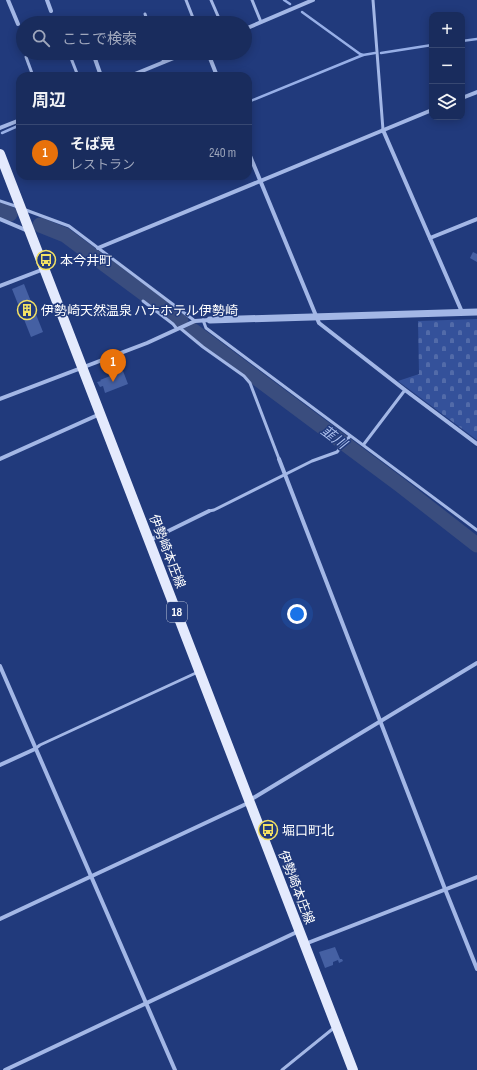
<!DOCTYPE html>
<html lang="ja">
<head>
<meta charset="utf-8">
<style>
  :root { --surface:#192c5d; --page:#263866; --text:#f1f3f6; --muted:#9fa7bc; --line:#374872; --accent:#e797bd }
  body { margin:0; font-family:"Sofia Sans Condensed","Noto Sans JP",sans-serif; background:var(--page); color:var(--text) }
  .controls { position:absolute; right:12px; top:12px; display:grid; overflow:hidden; border-radius:8px; box-shadow:0 2px 10px #0003 }
  .controls button { width:36px; height:36px; display:grid; place-items:center; padding:0; border:0; border-bottom:1px solid var(--line); background:var(--surface); color:var(--text); font:20px sans-serif }
  .you { position:absolute; left:297px; top:614px; width:14px; height:14px; margin:-10px; border:3px solid #fff; border-radius:50%; background:#1a73e8; box-shadow:0 0 0 6px #1a73e833 }
  .badge { display:grid; place-items:center; width:26px; height:26px; border-radius:50%; background:var(--accent); color:#fff; font-size:13px; font-weight:700 }
  .pin { position:absolute; translate:-50% -33px; filter:drop-shadow(0 1px 2px #0008) }
  .pin::after { content:''; position:absolute; top:21px; width:14px; height:12px; background:inherit; clip-path:polygon(0 0,100% 0,50% 100%) }
  .list { margin:0; padding:0; list-style:none }
  h2 { display:flex; justify-content:space-between; align-items:center; height:52px; margin:0; padding:0 16px; font-size:17px }
  h2 small { font-size:13px; font-weight:400; color:var(--muted) }
  .list li { display:grid; grid-template-columns:26px 1fr auto; gap:12px; align-items:center; box-sizing:border-box; height:56px; padding:0 16px; border-top:1px solid var(--line) }
  .list b { display:block; font-size:15px; white-space:nowrap }
  .list p { margin:0; font-size:13px; white-space:nowrap; color:var(--muted) }
  .list em { font-size:13px; font-style:normal; color:var(--muted) }
  .icon { flex:none; width:22px; height:22px; fill:none; stroke:currentColor; stroke-width:2; stroke-linecap:round; stroke-linejoin:round }
  .map { position:relative; flex:none; width:477px; height:1070px; overflow:hidden }
  .search { position:absolute; background:var(--surface); box-shadow:0 2px 10px #0003; left:16px; top:16px; width:236px; height:44px; display:flex; align-items:center; gap:10px; box-sizing:border-box; padding:0 14px; border-radius:22px; color:var(--muted); font-size:15px }
  .panel { position:absolute; background:var(--surface); box-shadow:0 2px 10px #0003; left:16px; top:72px; width:236px; height:108px; border-radius:12px }
  .map>svg:first-child { display:block }
  .cemetery { fill:url(#cemetery-stones) }
  .lines { fill:none; stroke-linecap:round; stroke-linejoin:round }
  .stream { stroke:#97afe7; stroke-width:2.5 }
  .river { stroke:#3a4d7e; stroke-width:15 }
  .building { fill:#4560a3 }
  .service { stroke:#a3b7e6; stroke-width:3 }
  .minor { stroke:#a3b7e6; stroke-width:4 }
  .tertiary { stroke:#a3b7e6; stroke-width:7 }
  .primary { stroke:#e4eafd; stroke-width:10 }
  .labels { text-anchor:middle; stroke-width:3; stroke-linejoin:round; paint-order:stroke }
  .shield { fill:#213a7c; stroke:#bcc4d8; stroke-width:1 }
  .shield-label { font-size:12px; font-weight:bold; fill:#fff }
  .poi-label { font-size:13px; fill:#fff; stroke:#213a7c; text-anchor:start }
  .street-label { font-size:13px; fill:#fff; stroke:#213a7c }
  .water-label { font-size:14px; font-style:italic; fill:#aec1ee; stroke:#213a7c }
</style>
</head>
<body>
<div class="map">
<svg width="477" height="1070" viewBox="0 0 477 1070">
  <defs>
    <pattern id="cemetery-stones" width="16" height="16" patternUnits="userSpaceOnUse"><rect width="16" height="16" fill="#34519a"/><path d="M2 7V4a2 2 0 0 1 4 0v3zM10 15v-3a2 2 0 0 1 4 0v3z" fill="#526ba9"/></pattern>
  </defs>
  <rect width="100%" height="100%" fill="#213a7c"/>
  <path class="cemetery" d="M477 319V440L398 381 419 374 418 321Z"/>
  <g class="lines">
    <g class="stream">
      <path d="M284 0 290 4"/>
      <path d="M302 12 360 54 363 55 375 53"/>
      <path d="M462 41 477 39"/>
      <path d="M381 53 432 45"/>
      <path d="M248 102 363 55"/>
      <path d="M2 133 20 125"/>
      <path d="M66 176V177L69 176"/>
    </g>
    <g class="river">
      <path d="M0 210 10 214"/>
      <path d="M40 225 65 235 181 321"/>
      <path d="M191 329 400 485 477 545"/>
    </g>
  </g>
  <g class="building">
    <path d="M473 252 477 254V262L470 258Z"/>
    <path d="M24 284 43 332 31 337 12 289Z"/>
    <path d="M123 371 128 384 105 393 103 386 100 387 97 382 101 381 100 380Z"/>
    <path d="M335 947 340 959H342L343 961 339 963 338 960 333 962V965L325 968 319 952Z"/>
  </g>
  <g class="lines">
    <g class="service">
      <path d="M186 0 195 23"/>
      <path d="M211 0 221 23"/>
      <path d="M252 0 261 22"/>
      <path d="M373 0 383 130"/>
      <path d="M145 14 148 23"/>
      <path d="M69 53 78 76"/>
      <path d="M160 53 164 62"/>
      <path d="M26 57 33 76"/>
      <path d="M0 201 18 207"/>
      <path d="M23 209 69 226 195 321"/>
      <path d="M143 301 173 324 177 329"/>
      <path d="M203 320 206 328 477 530"/>
      <path d="M180 328 203 347 244 376 250 383 279 459"/>
      <path d="M364 444 405 390"/>
      <path d="M209 511 214 510 312 461 337 452 350 436"/>
      <path d="M35 749 40 745 198 672"/>
      <path d="M282 1070 335 1027"/>
    </g>
    <g class="minor">
      <path d="M8 0 18 24"/>
      <path d="M47 0 51 11"/>
      <path d="M245 29 313 0"/>
      <path d="M93 53 101 76"/>
      <path d="M208 53 217 76"/>
      <path d="M130 76 186 53"/>
      <path d="M462 98 477 92"/>
      <path d="M0 128 20 120"/>
      <path d="M383 130 462 312"/>
      <path d="M248 151 319 323 405 390 477 444"/>
      <path d="M0 219 28 231"/>
      <path d="M430 238 477 219"/>
      <path d="M98 248 432 110"/>
      <path d="M0 286 44 269"/>
      <path d="M0 399 147 343 195 321 210 320"/>
      <path d="M0 459 100 414"/>
      <path d="M279 459 445 889 477 969"/>
      <path d="M150 540 209 511"/>
      <path d="M0 666 175 1070"/>
      <path d="M0 765 35 749"/>
      <path d="M0 919 246 804 250 800 477 663"/>
      <path d="M305 944 477 877"/>
      <path d="M5 1070 299 931"/>
    </g>
    <path class="tertiary" d="M210 320 477 312"/>
    <path class="primary" d="M0 154 353 1070"/>
  </g>
  <defs>
    <g id="bus-ring" transform="scale(1)"><circle r="9.5" fill="#213a7c" stroke="#f3e164" stroke-width="1.5"/><path d="M-5-6H5V4H4V6H2V4H-2V6H-4V4H-5ZM-3.5-4V0h7V-4ZM-3.5 1.2v1.5H-2V1.2ZM2 1.2v1.5H3.5V1.2Z" fill="#f3e164"/></g>
    <g id="building-ring" transform="scale(1)"><circle r="9.5" fill="#213a7c" stroke="#f3e164" stroke-width="1.5"/><path d="M-4-6H4V6H1V3H-1V6H-4ZM-2.5-4.3h1.7v1.8h-1.7ZM.8-4.3h1.7v1.8H.8ZM-2.5-1h1.7V.8h-1.7ZM.8-1h1.7V.8H.8Z" fill="#f3e164"/></g>
  </defs>
  <g fill-rule="evenodd">
    <use href="#bus-ring" x="46" y="260"/>
    <use href="#building-ring" x="27" y="310"/>
    <use href="#bus-ring" x="268" y="830"/>
  </g>
  <g class="labels">
    <rect class="shield" x="167" y="602" width="20" height="20" rx="3"/>
    <g class="shield-label">
      <text x="177" y="616">18</text>
    </g>
    <g class="poi-label">
      <text x="60" y="265">本今井町</text>
      <text x="41" y="315">伊勢崎天然温泉 ハナホテル伊勢崎</text>
      <text x="282" y="835">堀口町北</text>
    </g>
    <g class="street-label">
      <text transform="translate(168 551) rotate(69)" y="5">伊勢崎本庄線</text>
      <text transform="translate(297 887) rotate(69)" y="5">伊勢崎本庄線</text>
    </g>
    <g class="water-label">
      <text transform="translate(334 437) rotate(37)" y="5">韮川</text>
    </g>
  </g>
</svg>
<div class="controls">
<button>+</button>
<button>−</button>
<button><svg class="icon" aria-label="layers" viewBox="0 0 24 24"><path d="M12 4l9 5-9 5-9-5zM3 14l9 5 9-5"/></svg></button>
</div>
<div class="you"></div>
<div class="pin badge" style="left:113px;top:382px;background:#e8710a">1</div>
<div class="search"><svg class="icon" aria-label="search" viewBox="0 0 24 24"><circle cx="10" cy="10" r="6"/><path d="M15 15l6 6"/></svg>ここで検索</div>
<section class="panel">
<h2>周辺<small></small></h2>
<ul class="list">
<li><span class="badge" style="background:#e8710a">1</span><div><b>そば晃</b><p>レストラン</p></div><em>240 m</em></li>
</ul>
</section>
</div>
</body>
</html>
